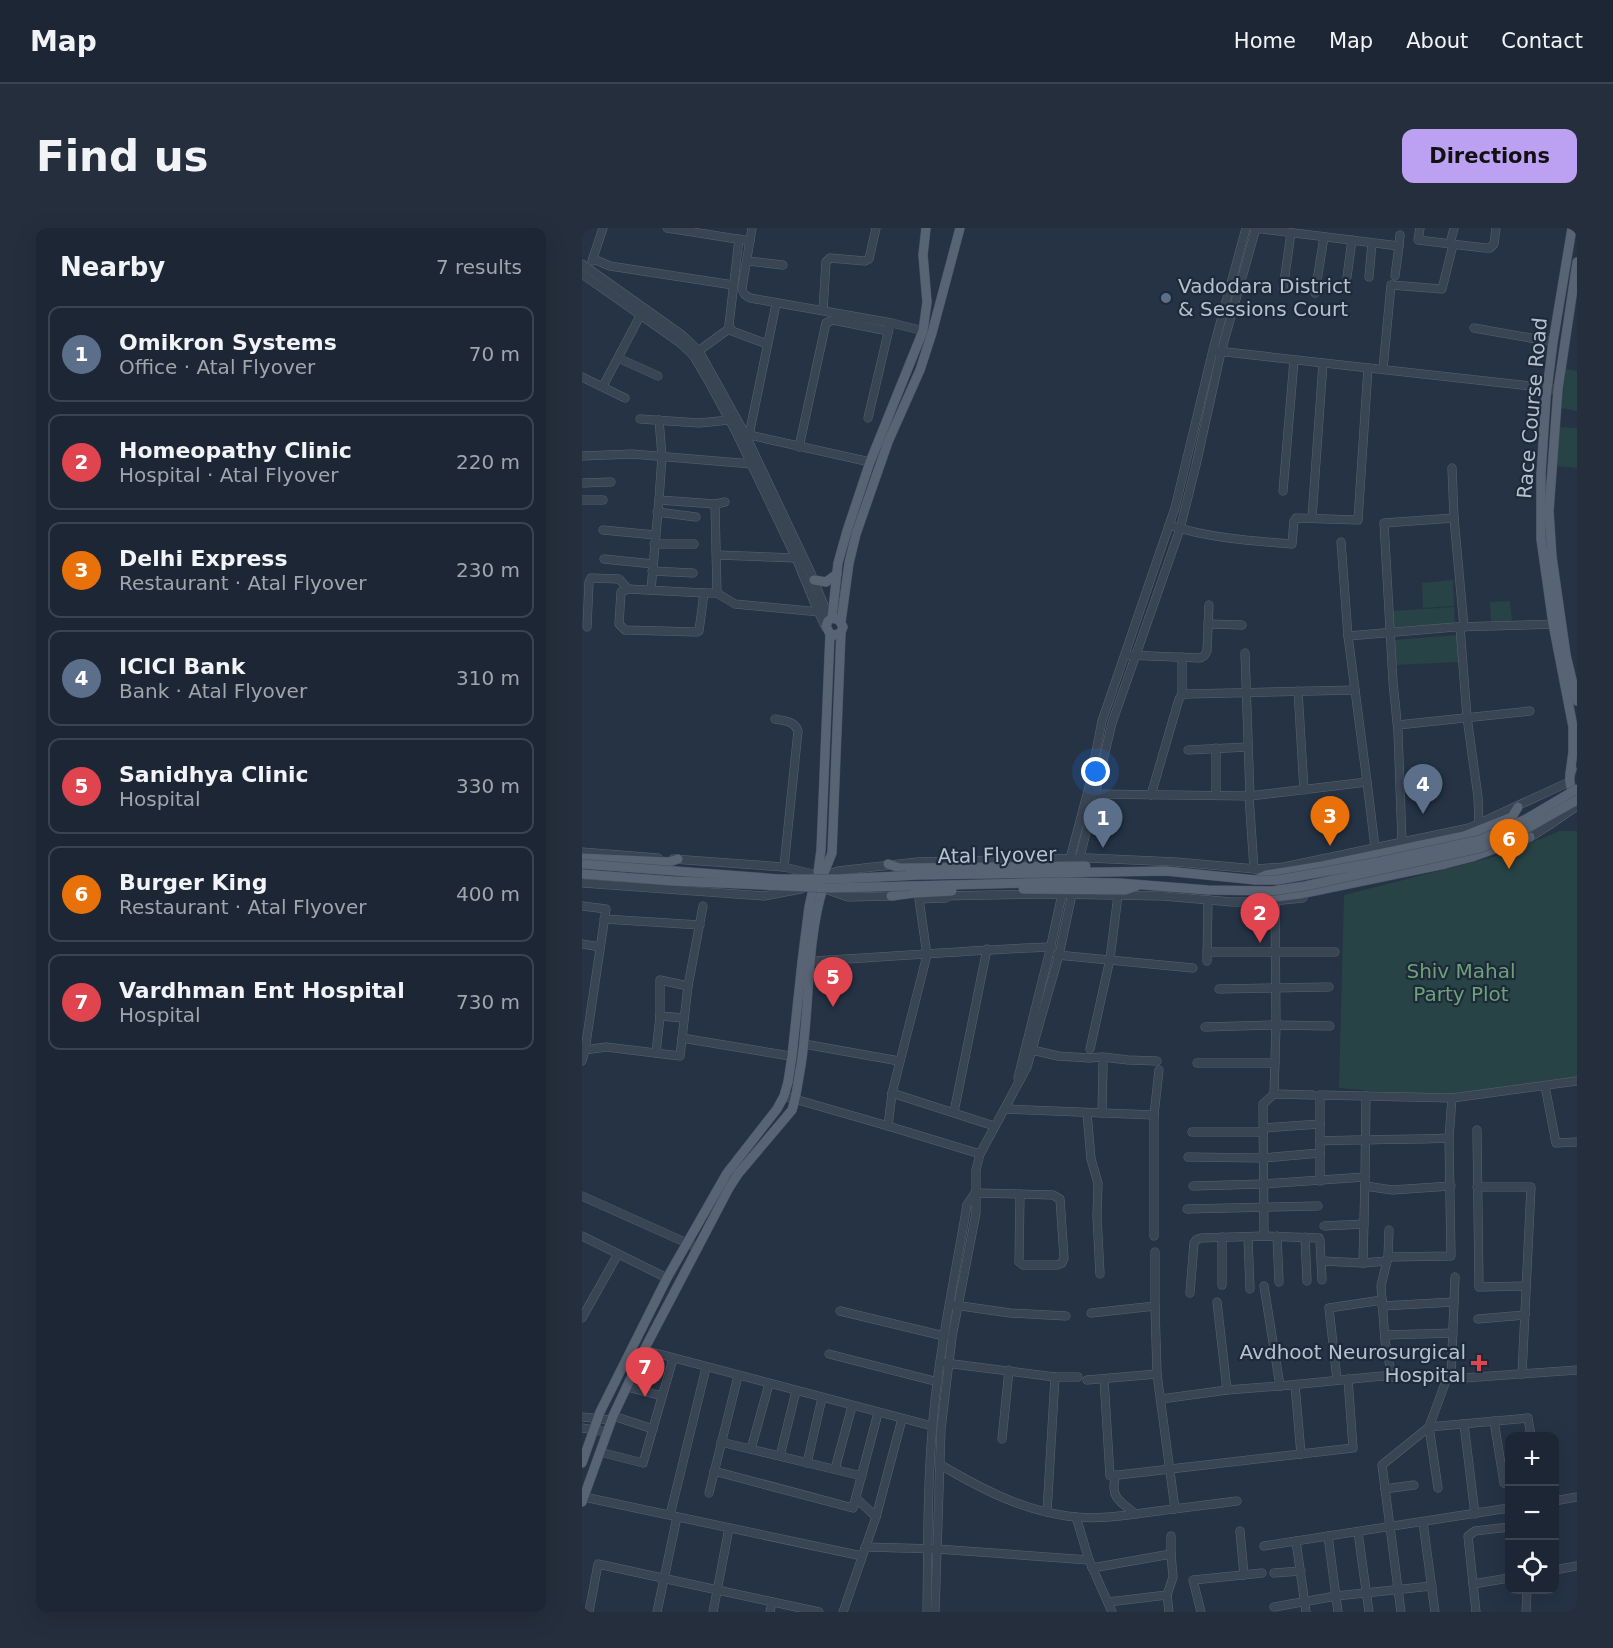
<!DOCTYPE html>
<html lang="en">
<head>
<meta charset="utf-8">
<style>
  :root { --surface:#1c2634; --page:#252e3c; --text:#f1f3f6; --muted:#a0a5ac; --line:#3a434f; --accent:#bca0f2 }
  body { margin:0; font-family:"DejaVu Sans",sans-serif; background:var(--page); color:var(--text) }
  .controls { position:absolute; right:18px; bottom:18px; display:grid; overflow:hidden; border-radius:12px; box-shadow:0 6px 24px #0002 }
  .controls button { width:54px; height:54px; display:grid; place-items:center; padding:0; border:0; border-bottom:2px solid var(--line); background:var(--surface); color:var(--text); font:30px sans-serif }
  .you { position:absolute; left:514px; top:544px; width:21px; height:21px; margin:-15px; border:4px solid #fff; border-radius:50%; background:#1a73e8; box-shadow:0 0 0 9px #1a73e833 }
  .badge { display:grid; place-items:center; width:39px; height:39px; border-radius:50%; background:var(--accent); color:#fff; font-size:20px; font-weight:700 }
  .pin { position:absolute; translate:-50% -50px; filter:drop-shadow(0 2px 3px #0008) }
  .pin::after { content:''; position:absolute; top:32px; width:21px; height:18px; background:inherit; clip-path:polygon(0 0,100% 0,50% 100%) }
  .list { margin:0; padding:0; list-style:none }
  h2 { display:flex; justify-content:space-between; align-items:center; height:78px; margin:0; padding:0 24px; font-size:26px }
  h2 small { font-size:20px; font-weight:400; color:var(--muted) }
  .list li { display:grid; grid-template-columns:39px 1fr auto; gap:18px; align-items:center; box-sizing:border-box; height:96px; margin:0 12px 12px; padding:0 12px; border:2px solid var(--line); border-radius:12px }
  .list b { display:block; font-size:22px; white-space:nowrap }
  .list p { margin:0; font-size:20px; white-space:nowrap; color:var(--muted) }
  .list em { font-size:20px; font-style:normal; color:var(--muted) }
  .icon { flex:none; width:33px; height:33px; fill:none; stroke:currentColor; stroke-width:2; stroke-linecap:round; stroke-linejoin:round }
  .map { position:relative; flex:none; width:995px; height:1384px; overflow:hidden; border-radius:12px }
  header { display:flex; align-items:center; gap:36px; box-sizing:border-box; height:84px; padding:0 30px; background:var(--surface); border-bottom:2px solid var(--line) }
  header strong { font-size:28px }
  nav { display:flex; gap:33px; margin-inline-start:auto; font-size:21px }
  .intro { display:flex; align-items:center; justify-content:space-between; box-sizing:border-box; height:144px; padding:0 36px }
  h1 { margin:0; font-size:42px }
  .button { padding:15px 27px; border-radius:12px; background:var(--accent); color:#111; font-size:21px; font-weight:700 }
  main { display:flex; gap:36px; padding:0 36px }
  aside { flex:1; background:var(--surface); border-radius:12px; box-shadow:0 6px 24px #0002 }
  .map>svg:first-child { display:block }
  .green { fill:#274346 }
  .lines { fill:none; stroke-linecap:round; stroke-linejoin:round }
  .minor-casing { stroke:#586372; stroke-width:9 }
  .major-casing { stroke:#434e5e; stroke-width:10 }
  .minor { stroke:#3a4554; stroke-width:8 }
  .major { stroke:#586474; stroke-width:9 }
  .major-bridge-casing { stroke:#434e5e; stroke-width:10; stroke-linecap:butt }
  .major-bridge { stroke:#586474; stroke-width:9 }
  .service-dot { fill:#5c6f8a; stroke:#1e2a3a; stroke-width:2 }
  .health-dot { fill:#e0444e; stroke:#1e2a3a; stroke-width:2 }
  .labels { text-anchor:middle; stroke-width:4.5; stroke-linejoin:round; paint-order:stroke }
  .poi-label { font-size:20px; fill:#b7c0ce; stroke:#1e2a3a; text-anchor:start }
  .street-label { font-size:20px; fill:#b7c0ce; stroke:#1e2a3a }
  .park-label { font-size:20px; fill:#6da178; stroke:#1e2a3a }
</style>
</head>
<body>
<header>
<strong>Map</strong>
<nav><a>Home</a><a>Map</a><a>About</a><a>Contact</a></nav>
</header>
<div class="intro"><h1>Find us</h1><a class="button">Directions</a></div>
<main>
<aside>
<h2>Nearby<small>7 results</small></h2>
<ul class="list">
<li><span class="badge" style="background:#5c6f8a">1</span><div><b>Omikron Systems</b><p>Office · Atal Flyover</p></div><em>70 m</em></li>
<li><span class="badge" style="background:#e0444e">2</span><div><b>Homeopathy Clinic</b><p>Hospital · Atal Flyover</p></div><em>220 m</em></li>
<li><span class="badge" style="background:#e8710a">3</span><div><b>Delhi Express</b><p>Restaurant · Atal Flyover</p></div><em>230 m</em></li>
<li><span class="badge" style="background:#5c6f8a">4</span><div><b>ICICI Bank</b><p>Bank · Atal Flyover</p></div><em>310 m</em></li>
<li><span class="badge" style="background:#e0444e">5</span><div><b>Sanidhya Clinic</b><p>Hospital</p></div><em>330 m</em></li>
<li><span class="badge" style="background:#e8710a">6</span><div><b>Burger King</b><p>Restaurant · Atal Flyover</p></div><em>400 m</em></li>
<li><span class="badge" style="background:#e0444e">7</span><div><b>Vardhman Ent Hospital</b><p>Hospital</p></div><em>730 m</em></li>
</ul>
</aside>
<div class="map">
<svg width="995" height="1384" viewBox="0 0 995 1384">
  <rect width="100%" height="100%" fill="#253345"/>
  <g class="green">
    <path d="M984 141 995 143V183L979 180Z"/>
    <path d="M977 199 995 200V240L973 238Z"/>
    <path d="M871 352 872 378 841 380 840 355Z"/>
    <path d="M928 373 930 393 909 394 908 374Z"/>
    <path d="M872 379 873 398 811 404 810 383Z"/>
    <path d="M875 407 877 434 813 437 812 412Z"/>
    <path d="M978 603H995V854L870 870 757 860 762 667 919 627Z"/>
  </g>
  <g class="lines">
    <g class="minor-casing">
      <g id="minor">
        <path d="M85 0 168 13"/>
        <path d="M170 0 160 60C161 66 163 67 168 70L310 95 346 104"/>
        <path d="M672 0 817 18 818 7"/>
        <path d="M838 0 836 12 903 20H908L912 16 914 0"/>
        <path d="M157 11 147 97 150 103 185 116"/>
        <path d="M868 16 872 0"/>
        <path d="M11 31 28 38 151 57"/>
        <path d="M10 33 21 0"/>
        <path d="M166 33 201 37"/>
        <path d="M0 36 100 107 117 123 163 206 228 343 248 392"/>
        <path d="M0 46 97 114 111 127 127 154 154 204 214 330 235 381 244 400"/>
        <path d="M813 48 817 18"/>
        <path d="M765 49 770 12"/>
        <path d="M787 49 790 15"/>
        <path d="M701 61 709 5"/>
        <path d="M733 65 742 9"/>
        <path d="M241 82 244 34 248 30 283 33 287 31 294 0"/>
        <path d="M892 100 971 114"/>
        <path d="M635 123 976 161"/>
        <path d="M115 124 148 100"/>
        <path d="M36 130 76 148"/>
        <path d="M801 141 809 57 860 61 871 17"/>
        <path d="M0 149 43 170"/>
        <path d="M21 158 58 88"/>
        <path d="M286 190 307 101"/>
        <path d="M58 191 117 195 148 192"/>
        <path d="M77 192 80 228 77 272 133 276 143 274"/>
        <path d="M163 206 288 234"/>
        <path d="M167 207 193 81"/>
        <path d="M217 219 244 95 251 92 306 103"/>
        <path d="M0 228 50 226 170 236"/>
        <path d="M870 240 872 290 882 399"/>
        <path d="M0 255 29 254"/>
        <path d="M701 263 712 132"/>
        <path d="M0 272H21"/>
        <path d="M75 284 114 289"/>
        <path d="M730 290 741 135"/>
        <path d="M587 297C626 310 670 313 710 316L712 293 714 290 776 292 786 140"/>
        <path d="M21 302 73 307"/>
        <path d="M759 314 766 408 785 554 793 619"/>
        <path d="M72 316H112"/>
        <path d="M135 327 214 330"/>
        <path d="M22 331 71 336"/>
        <path d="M70 343 111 345"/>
        <path d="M46 361 122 365 117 403 115 404 43 402 37 396 39 364Z"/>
        <path d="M69 362 77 272"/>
        <path d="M122 365H135L133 276"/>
        <path d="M135 365 153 376 238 384"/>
        <path d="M626 396 660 397"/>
        <path d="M5 399 7 354 9 350 37 351 46 361"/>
        <path d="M878 399 885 489 896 569 897 596"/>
        <path d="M766 408 873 399 977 396"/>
        <path d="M663 425 668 568"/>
        <path d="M543 427 618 430 622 428 625 423 627 377"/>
        <path d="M716 463 722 562"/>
        <path d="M600 467V429"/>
        <path d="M193 491C202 493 213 493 216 503L202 639"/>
        <path d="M816 497 948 483"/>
        <path d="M606 522 666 519"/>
        <path d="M509 566 668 568 785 554"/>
        <path d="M569 567 597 471 600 467 605 466 773 462"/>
        <path d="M634 567V520"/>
        <path d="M667 568 672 641"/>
        <path d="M944 612 969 596 995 578"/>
        <path d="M820 613 816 504 811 454 802 295 872 290"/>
        <path d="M0 624 76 630"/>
        <path d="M91 631 202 639 231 646"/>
        <path d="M485 642 507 559 520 493 593 280 631 122 664 0"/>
        <path d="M495 642 530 495 598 301 614 237 639 124 674 0"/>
        <path d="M245 647 256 643 335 634 507 630 594 634 674 641 702 639 887 600 987 554"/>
        <path d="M0 655 182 668 219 661"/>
        <path d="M243 661 266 669 313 668"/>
        <path d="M358 668 466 666 581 668 650 674H679L721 670"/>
        <path d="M0 678 24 681 3 822 0 823"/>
        <path d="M22 691 118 697"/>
        <path d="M0 716 18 719"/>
        <path d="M625 724H753"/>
        <path d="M475 727 611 740"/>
        <path d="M229 733C309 729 389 722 469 719"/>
        <path d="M625 733 626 672"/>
        <path d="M637 761 747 759"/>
        <path d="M78 788 102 790"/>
        <path d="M623 799 694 797 748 798"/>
        <path d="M100 810 214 829"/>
        <path d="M222 816 317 833"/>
        <path d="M508 821 528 731 536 667"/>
        <path d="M450 822 476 828 507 830 521 829 546 832 575 833"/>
        <path d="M74 825 78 788V752L106 758"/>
        <path d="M0 833 3 822 24 819 98 828 106 758 121 678"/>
        <path d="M615 835H693"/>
        <path d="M436 850 467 726 482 657"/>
        <path d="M963 858 974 915 995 914"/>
        <path d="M310 865 412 898"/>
        <path d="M692 866 694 797 693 673"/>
        <path d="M202 868 306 898 398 926"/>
        <path d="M423 881 572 887"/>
        <path d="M372 884 405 721"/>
        <path d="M505 885 509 931 516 955 515 988 518 1046"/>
        <path d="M520 885 521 836"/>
        <path d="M306 898 310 865 345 727 337 671 364 670"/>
        <path d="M682 900 738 896"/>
        <path d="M895 902 897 1059 944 1058"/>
        <path d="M610 904H681"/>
        <path d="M738 913C781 911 824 912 867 910"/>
        <path d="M606 929 681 930 738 925V867L870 870 995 853"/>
        <path d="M783 949 784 868"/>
        <path d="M738 953V925"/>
        <path d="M611 958 681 956 783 949 781 1035 805 1033"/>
        <path d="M783 958 810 962 869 958"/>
        <path d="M895 959H949L940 1146"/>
        <path d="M393 965 471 967 478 971 482 1030 480 1035 475 1037H441L437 1034 438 966"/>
        <path d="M0 968 116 1020"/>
        <path d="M605 981 736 978"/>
        <path d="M742 998 782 996"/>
        <path d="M807 1002 806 1029 799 1058 803 1113 810 1149"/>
        <path d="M0 1008 85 1050"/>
        <path d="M572 1008V887L577 842"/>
        <path d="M682 1008 681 876 692 866 731 867"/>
        <path d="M695 1008 697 1054"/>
        <path d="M640 1009V1057"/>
        <path d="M666 1009 668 1061"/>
        <path d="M723 1009 725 1053"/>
        <path d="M573 1024V1078L575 1146 593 1281"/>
        <path d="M806 1029 869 1028 867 910 870 870"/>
        <path d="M740 1033 781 1035"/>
        <path d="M682 1058 698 1158"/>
        <path d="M608 1065 612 1015 614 1012 619 1010 682 1008 737 1010 738 1013 740 1052"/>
        <path d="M635 1074 645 1162"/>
        <path d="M372 1077 428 1085 484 1088"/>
        <path d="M800 1078 872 1074"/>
        <path d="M258 1083 362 1108"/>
        <path d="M509 1085 573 1078"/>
        <path d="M0 1090 36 1026"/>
        <path d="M896 1091 943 1087"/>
        <path d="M803 1107 871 1105"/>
        <path d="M62 1122 350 1198"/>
        <path d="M247 1126 356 1154"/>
        <path d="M363 1135 473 1149H496"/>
        <path d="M869 1150 873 1049"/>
        <path d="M522 1151 528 1248 771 1220 766 1151"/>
        <path d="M505 1152 575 1146"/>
        <path d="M755 1152 747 1080 800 1072"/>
        <path d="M713 1157 719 1226"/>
        <path d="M45 1159 80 1168"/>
        <path d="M579 1171 645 1162 698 1158 800 1148 837 1150H882L995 1142"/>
        <path d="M31 1188 71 1201"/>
        <path d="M0 1189 29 1192"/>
        <path d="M912 1193 922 1255"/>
        <path d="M882 1196 893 1286"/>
        <path d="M0 1200 25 1204"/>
        <path d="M420 1211 427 1142"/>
        <path d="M139 1214 280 1248"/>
        <path d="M169 1221 187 1156"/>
        <path d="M18 1224 61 1235 91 1131"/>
        <path d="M198 1228 214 1163"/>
        <path d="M225 1235 240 1170"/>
        <path d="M357 1236C398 1260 437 1281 485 1288 512 1292 541 1288 568 1284 597 1280 626 1277 655 1273"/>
        <path d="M253 1241 270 1178"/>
        <path d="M132 1243 271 1280 296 1185"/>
        <path d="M534 1247C527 1269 538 1274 554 1286"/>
        <path d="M856 1260 847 1199 865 1150"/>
        <path d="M803 1261 832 1257"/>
        <path d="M127 1265 156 1148"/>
        <path d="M2 1269 280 1328"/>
        <path d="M274 1270 294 1289"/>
        <path d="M972 1273 995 1269"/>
        <path d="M465 1284 473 1149"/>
        <path d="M88 1287 124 1140"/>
        <path d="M494 1289 507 1332 530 1384"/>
        <path d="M841 1294 853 1384"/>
        <path d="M658 1303 662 1347"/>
        <path d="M776 1304 787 1384"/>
        <path d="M746 1308 756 1384"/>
        <path d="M714 1313 724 1384"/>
        <path d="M682 1318 927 1280"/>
        <path d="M283 1319 355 1321 507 1332"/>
        <path d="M589 1326V1308"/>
        <path d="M510 1340 589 1326 591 1349 585 1367 587 1384"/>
        <path d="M972 1342 995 1338"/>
        <path d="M692 1345 719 1343"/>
        <path d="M891 1356 927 1350"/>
        <path d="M526 1374 585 1367"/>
        <path d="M692 1379 754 1368 850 1358"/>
        <path d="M7 1384 16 1336 237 1384"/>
        <path d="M75 1384 95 1289"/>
        <path d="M131 1384 147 1300"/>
        <path d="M188 1384 190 1374"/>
        <path d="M261 1384 294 1289 320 1191"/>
        <path d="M345 1384C346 1320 345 1256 351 1193 357 1121 373 1049 385 977L393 965"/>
        <path d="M353 1384 359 1201 370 1109 394 985V942L398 926 445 839 477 727 492 657"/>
        <path d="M619 1384 611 1352 680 1345"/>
        <path d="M819 1384 800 1237 847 1199 946 1190 949 1208"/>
        <path d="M894 1384 886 1308 893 1303 927 1299"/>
        <path d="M944 1384 945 1362"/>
      </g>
    </g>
    <g class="major-casing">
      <g id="major">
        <path d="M995 34 976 161 967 283 970 329 984 427 995 473"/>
        <path d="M232 352 244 354 255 346"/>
        <path d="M250 390 256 335 265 303 288 234 341 103 345 74 341 27 344 0"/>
        <path d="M259 394 267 335 274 306 306 214 338 142 350 105 378 0"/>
        <path d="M990 541C985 552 988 561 995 570"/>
        <path d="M988 546 991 524V499L971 396 959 311V246L964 170 971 114 990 0"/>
        <path d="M0 630 87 634 96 631"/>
        <path d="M306 636 318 640H327"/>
        <path d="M236 644 239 622 248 406 244 398 246 393 250 390 257 392 261 399 259 404 254 407 248 406"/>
        <path d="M242 645 250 625 259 404"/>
        <path d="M674 652 684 647 740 638 882 608 930 589 936 579"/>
        <path d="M677 663 685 667 694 669 718 666 863 636 890 629 937 612 948 609"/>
        <path d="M309 668 332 665"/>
        <path d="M0 1235 18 1184 85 1050 145 945 195 881 202 868 206 854 210 828 220 734 227 679 231 661"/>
        <path d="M0 1274 31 1188 62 1122 147 960 156 946 210 882C215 867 216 852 219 837 228 779 224 719 240 663"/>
      </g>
    </g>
    <use href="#minor" class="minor"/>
    <use href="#major" class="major"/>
    <g class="major-bridge-casing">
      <g id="major-bridge">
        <path d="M0 636 197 651H256L337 647 584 643 674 652H696L796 634 898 612 944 591 995 561"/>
        <path d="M327 640 504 638"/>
        <path d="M0 646 91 653 249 660 481 654 537 655 626 662 690 663 723 658 898 620 942 602 995 572"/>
        <path d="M441 661 543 662 555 658"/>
        <path d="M332 665 370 663"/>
      </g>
    </g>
    <use href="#major-bridge" class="major-bridge"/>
  </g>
  <circle class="service-dot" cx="584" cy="70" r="6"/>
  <path class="health-dot" d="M894 1126h6v6h6v6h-6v6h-6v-6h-6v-6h6z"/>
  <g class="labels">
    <g class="poi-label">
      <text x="596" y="65">Vadodara District<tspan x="596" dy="23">&amp; Sessions Court</tspan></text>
      <text x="884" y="1131" text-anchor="end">Avdhoot Neurosurgical<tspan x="884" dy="23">Hospital</tspan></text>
    </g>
    <g class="street-label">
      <text transform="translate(950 180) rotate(-85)" y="7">Race Course Road</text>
      <text transform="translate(415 627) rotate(-1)" y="7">Atal Flyover</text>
    </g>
    <g class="park-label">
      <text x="879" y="750">Shiv Mahal<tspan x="879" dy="23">Party Plot</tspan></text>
    </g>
  </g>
</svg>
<div class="controls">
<button>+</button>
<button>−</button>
<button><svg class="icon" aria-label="locate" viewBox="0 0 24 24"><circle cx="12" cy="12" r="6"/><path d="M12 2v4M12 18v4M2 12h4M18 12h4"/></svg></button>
</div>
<div class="you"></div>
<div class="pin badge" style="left:521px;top:620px;background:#5c6f8a">1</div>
<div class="pin badge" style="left:678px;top:715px;background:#e0444e">2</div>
<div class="pin badge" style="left:748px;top:618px;background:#e8710a">3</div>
<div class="pin badge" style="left:841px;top:586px;background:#5c6f8a">4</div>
<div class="pin badge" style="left:251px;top:779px;background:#e0444e">5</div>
<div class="pin badge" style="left:927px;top:641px;background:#e8710a">6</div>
<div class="pin badge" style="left:63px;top:1169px;background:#e0444e">7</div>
</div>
</main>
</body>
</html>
